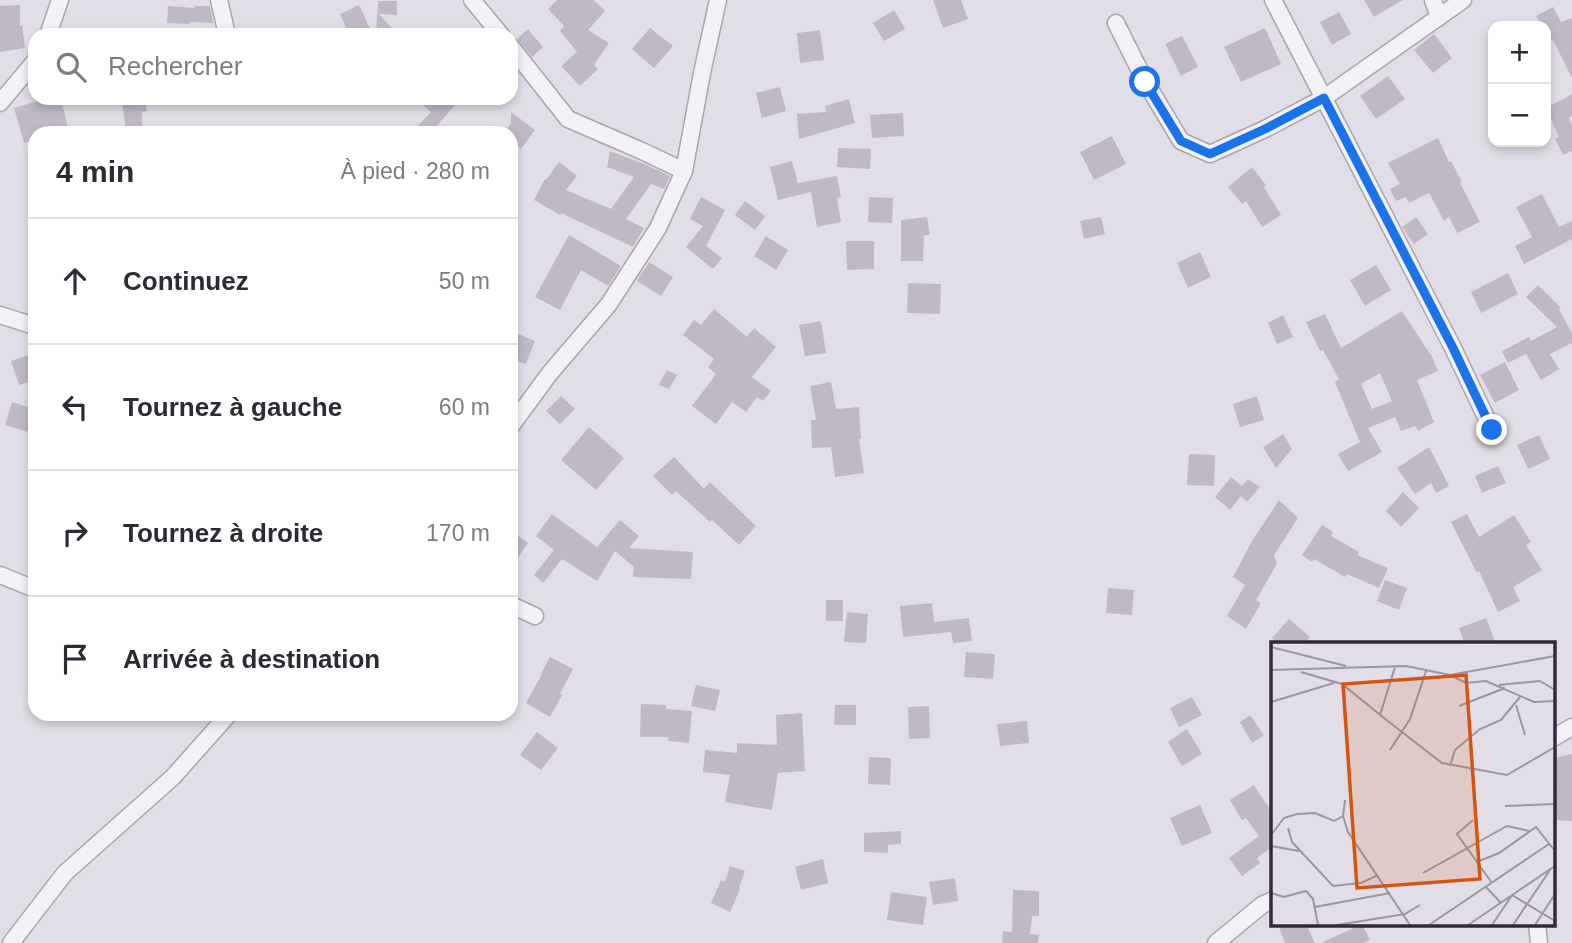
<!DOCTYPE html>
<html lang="fr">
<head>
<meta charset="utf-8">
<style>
  :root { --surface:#fff; --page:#f7f7f7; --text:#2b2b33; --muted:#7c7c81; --line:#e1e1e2 }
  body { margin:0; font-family:Helvetica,sans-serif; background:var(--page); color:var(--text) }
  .controls { position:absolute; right:21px; top:21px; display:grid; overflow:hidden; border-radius:14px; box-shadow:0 4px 10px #0003 }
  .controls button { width:63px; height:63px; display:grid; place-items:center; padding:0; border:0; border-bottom:2px solid var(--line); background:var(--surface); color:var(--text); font:35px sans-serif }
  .stop { position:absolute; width:21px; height:21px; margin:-16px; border:5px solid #1a73e8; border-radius:50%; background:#fff }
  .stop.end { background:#1a73e8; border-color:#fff; box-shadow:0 2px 7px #0008 }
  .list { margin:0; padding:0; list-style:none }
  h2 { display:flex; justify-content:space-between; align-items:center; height:91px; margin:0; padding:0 28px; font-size:30px }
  h2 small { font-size:23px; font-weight:400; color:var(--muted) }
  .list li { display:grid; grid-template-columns:46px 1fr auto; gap:21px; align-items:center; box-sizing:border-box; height:126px; padding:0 28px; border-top:2px solid var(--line) }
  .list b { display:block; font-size:26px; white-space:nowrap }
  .list em { font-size:23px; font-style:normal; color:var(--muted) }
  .icon { flex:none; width:38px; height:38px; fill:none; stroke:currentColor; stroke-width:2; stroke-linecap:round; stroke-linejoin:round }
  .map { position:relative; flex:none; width:1572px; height:943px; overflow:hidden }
  .search { position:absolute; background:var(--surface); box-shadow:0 4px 10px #0003; left:28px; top:28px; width:490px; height:77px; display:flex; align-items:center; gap:18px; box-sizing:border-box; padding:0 24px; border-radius:21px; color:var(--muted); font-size:26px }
  .panel { position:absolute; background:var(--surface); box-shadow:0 4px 10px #0003; left:28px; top:126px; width:490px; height:595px; border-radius:21px }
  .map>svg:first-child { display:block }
  .building { fill:#bfb9c6; fill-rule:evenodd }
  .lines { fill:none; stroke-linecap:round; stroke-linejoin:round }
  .minor-casing { stroke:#aaa4b0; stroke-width:19 }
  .minor { stroke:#f3f1f5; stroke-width:16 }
  .route { stroke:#1a73e8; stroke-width:9 }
  .inset-road { fill:none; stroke:#9c96a3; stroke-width:2 }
  .view { fill:#d65411; fill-opacity:0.15; stroke:#d65411; stroke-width:3.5 }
  .inset-edge { fill:none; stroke:#32293c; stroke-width:3.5 }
</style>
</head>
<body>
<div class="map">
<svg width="1572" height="943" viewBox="0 0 1572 943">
  <rect width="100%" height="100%" fill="#e2dee7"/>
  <g class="building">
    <path d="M557 0H594L605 11 588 30 609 43 594 65 598 69 580 86 561 66 577 52 560 31 564 26 548 9Z"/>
    <path d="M933 0H961L968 19 943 28Z"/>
    <path d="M1364 0H1403L1374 17Z"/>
    <path d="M378 1H397V15L379 14 398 35H376Z"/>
    <path d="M20 5V26L22 25 25 48 0 52V6Z"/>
    <path d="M359 5 373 35H349L340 14Z"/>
    <path d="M168 6 195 8V6H210L213 23 190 22V24L167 23Z"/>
    <path d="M1553 7 1561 22 1572 18V78L1553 40 1551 41 1546 33V26H1542L1536 16Z"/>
    <path d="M894 10 905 29 884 41 873 23Z"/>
    <path d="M1339 12 1351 34 1332 45 1320 22Z"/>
    <path d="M650 28 673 46 654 68 632 49Z"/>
    <path d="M1265 28 1281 64 1241 82 1224 47Z"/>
    <path d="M528 29 543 47 532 57 517 39Z"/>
    <path d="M820 30 824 60 800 63 797 33Z"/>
    <path d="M1434 34 1452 58 1433 73 1414 50Z"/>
    <path d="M1182 36 1198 67 1181 76 1165 44Z"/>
    <path d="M1388 76 1405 99 1376 119 1360 96Z"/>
    <path d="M780 87 786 111 762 118 756 93Z"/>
    <path d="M1572 94V116L1569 118 1572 125V151L1563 155 1555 139 1559 137 1546 108Z"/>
    <path d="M61 98 69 133H35V140L24 143 14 108 38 101Z"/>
    <path d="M121 98H144L147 111 142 112V128L126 129Z"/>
    <path d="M415 98H461L431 133H411L431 112Z"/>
    <path d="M849 99 855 123 799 139 797 114 826 112 825 106Z"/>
    <path d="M511 112 535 130 521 149 511 141V133H504L511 123Z"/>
    <path d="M903 113 904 136 872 138 870 115Z"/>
    <path d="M1112 136 1126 164 1094 180 1080 152Z"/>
    <path d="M1438 138 1449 162 1451 161 1462 182 1460 183 1480 222 1457 233 1449 217 1444 221 1429 193 1409 203 1406 197 1396 201 1390 189 1400 184 1388 163Z"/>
    <path d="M838 148 871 149 870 169 837 167Z"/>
    <path d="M610 151 647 165 670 176 664 189 651 184 626 219 644 228 633 247 561 213 560 215 534 200 545 179 546 180 559 162 577 176 566 190 611 209 634 177 607 167Z"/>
    <path d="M792 161 798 183 837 176 841 197 837 198 841 222 817 227 811 192 778 200 770 167Z"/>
    <path d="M1252 167 1266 185 1264 187 1281 215 1262 227 1246 201 1242 204 1228 187Z"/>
    <path d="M1542 194 1559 227 1572 221V239L1524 264 1515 246 1532 237 1516 207Z"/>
    <path d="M701 197 725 210 706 246 722 258 713 269 686 247 703 226 690 219Z"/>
    <path d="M869 197 893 198 892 223 868 222Z"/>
    <path d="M745 201 765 216 755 230 735 215Z"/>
    <path d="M927 217 930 235H924L923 261H901V220Z"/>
    <path d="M1101 217 1105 234 1084 239 1080 221Z"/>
    <path d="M1416 217 1428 234 1414 244 1402 227Z"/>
    <path d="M569 235 621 266 608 286 581 270 560 310 535 297Z"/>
    <path d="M766 236 788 250 776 270 754 256Z"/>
    <path d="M846 241H874V269L847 270Z"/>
    <path d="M1200 252 1211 277 1188 288 1177 263Z"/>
    <path d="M649 262 673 277 661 296 637 281Z"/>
    <path d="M1376 265 1391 290 1365 306 1350 280Z"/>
    <path d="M1508 273 1518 294 1481 313 1471 292Z"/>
    <path d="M908 283 941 284 940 314 907 313Z"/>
    <path d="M1538 285 1561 308 1559 310 1572 333V343L1550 354 1559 369 1541 380 1526 354 1508 363 1502 351 1529 337 1531 341 1557 327 1526 297Z"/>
    <path d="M714 309 747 337 754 328 776 347 752 377 771 391 763 401 757 397 746 412 732 402 716 424 692 406 716 374 708 367 714 359 683 335 694 320 701 325Z"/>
    <path d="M1402 311 1432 357 1438 371 1417 380 1434 422 1418 431 1415 426 1401 431 1395 417 1368 428 1382 452 1348 471 1338 454 1360 442 1335 382 1339 379 1323 350 1320 351 1306 322 1325 314 1341 348ZM1380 373 1392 401 1372 409 1361 384Z"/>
    <path d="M1283 315 1293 337 1277 344 1268 323Z"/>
    <path d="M821 321 826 353 805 356 799 325Z"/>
    <path d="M511 331 535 341 526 364 511 359Z"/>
    <path d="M35 353V380L19 385 11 361Z"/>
    <path d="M1505 362 1519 390 1495 403 1480 375Z"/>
    <path d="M667 370 677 375 669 389 659 385Z"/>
    <path d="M831 382 836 409 859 407 861 439H859L864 473 835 477 831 447 812 448 811 420H816L810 386Z"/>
    <path d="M561 396 575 409 560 424 546 411Z"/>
    <path d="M1257 396 1264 420 1240 427 1233 404Z"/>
    <path d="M12 402 35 409V434L5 425Z"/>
    <path d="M589 427 624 458 596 490 561 460Z"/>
    <path d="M1283 434 1292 449 1276 468 1263 447Z"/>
    <path d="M1539 435 1550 459 1528 469 1517 445Z"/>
    <path d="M1429 447 1449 486 1436 493 1431 483 1415 494 1397 468Z"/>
    <path d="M1189 454 1215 455 1214 486 1187 485Z"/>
    <path d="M674 457 704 489 710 482 756 526 739 545 712 520 710 522 676 491 672 495 653 476Z"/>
    <path d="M1498 466 1506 483 1482 493 1475 476Z"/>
    <path d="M1231 477 1242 486 1248 479 1260 487 1247 502 1241 496 1230 510 1215 497Z"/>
    <path d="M1403 492 1419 508 1401 527 1386 511Z"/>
    <path d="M1279 500 1298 518 1274 555 1277 564 1256 600 1261 603 1246 629 1227 616 1245 585 1233 577 1252 541Z"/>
    <path d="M552 514 597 547 620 520 639 536 629 548 693 552 691 579 633 577 634 567 615 551 597 581 562 559 543 583 534 575 554 550 536 536Z"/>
    <path d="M1467 514 1479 537 1514 515 1531 542 1526 545 1542 570 1513 587 1520 601 1498 612 1479 571 1477 573 1451 522Z"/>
    <path d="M1322 525 1333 532 1331 536 1359 552 1357 555 1388 568 1379 588 1347 574 1345 577 1314 559 1312 562 1302 555Z"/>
    <path d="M511 531 528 543 511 567Z"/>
    <path d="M1385 580 1407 588 1399 610 1377 601Z"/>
    <path d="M1108 588 1134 590 1132 615 1106 613Z"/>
    <rect x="826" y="600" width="17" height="21"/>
    <path d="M932 603 934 622 969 618 972 641 953 643 951 632 903 637 900 606Z"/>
    <path d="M847 612 868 614 866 643 844 642Z"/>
    <path d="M1486 618 1496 644H1465L1459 628Z"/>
    <path d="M1289 619 1310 637 1304 644H1278L1272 638Z"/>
    <path d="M966 652 995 654 993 679 964 677Z"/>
    <path d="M550 657 573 669 560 694 562 695 550 717 526 703 542 674H541Z"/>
    <path d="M696 685 720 690 715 711 691 706Z"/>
    <path d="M1192 697 1202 715 1179 727 1170 708Z"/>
    <path d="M641 704 666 705V709L692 711 689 743 668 741 669 737H640Z"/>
    <path d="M835 705H856V725H834Z"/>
    <path d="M929 706 930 738 909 739 908 707Z"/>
    <path d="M802 713 805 771 778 773 772 810 725 802 730 775 703 772 705 750 737 753V743L777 745 776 715Z"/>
    <path d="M1250 715 1264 735 1252 743 1240 722Z"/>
    <path d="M1027 721 1029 743 1000 746 997 724Z"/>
    <path d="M1187 729 1202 754 1182 766 1168 742Z"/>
    <path d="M537 732 558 748 541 770 520 755Z"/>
    <path d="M1572 754V821L1553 820V789H1557L1553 774V758Z"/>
    <path d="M869 757 891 758 890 785 868 784Z"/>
    <path d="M1254 785 1273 814V846L1257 858 1260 863 1242 876 1229 858 1259 836 1246 818 1242 820 1230 800Z"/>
    <path d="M1200 805 1212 833 1182 846 1170 818Z"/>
    <path d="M901 831V844L888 845V853L864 852V833Z"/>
    <path d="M823 859 828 883 801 890 795 867Z"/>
    <path d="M730 866 745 871 739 888 740 889 730 912 711 903 721 880 725 882Z"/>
    <path d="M955 878 958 901 933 905 929 882Z"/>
    <path d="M1013 890 1039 891V916H1032L1030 934 1039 935 1038 943H1002L1003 931 1012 932Z"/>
    <path d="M891 892 927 897 923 925 887 920Z"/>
    <path d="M1286 924H1306L1315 943H1285L1279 927Z"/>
    <path d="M1362 924 1370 940 1363 943H1321Z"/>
  </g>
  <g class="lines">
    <g class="minor-casing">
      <g id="minor">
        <path d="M219 0 227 35"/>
        <path d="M472 0 501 35"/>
        <path d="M1273 0 1453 348 1492 430"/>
        <path d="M1433 0 1439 17"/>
        <path d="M1116 23 1145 81 1181 141 1210 154 1265 129 1324 98 1463 0"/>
        <path d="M48 35 60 0"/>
        <path d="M511 47 568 119 642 151 684 171"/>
        <path d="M0 103 35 61"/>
        <path d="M0 315 35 326"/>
        <path d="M511 426 550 373 609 304 658 228 684 171 702 73 718 0"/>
        <path d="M0 575 35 589"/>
        <path d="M511 605 535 616"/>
        <path d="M1553 738 1572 727"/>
        <path d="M1537 924 1539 943"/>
        <path d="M11 943 65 873 173 777 229 714"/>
        <path d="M1216 943 1262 905 1273 900"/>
      </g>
    </g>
    <use href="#minor" class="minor"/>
  </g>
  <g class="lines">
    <path class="route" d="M1145 82 1181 141 1210 154 1265 129 1324 98 1453 348 1492 430"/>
  </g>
  <g transform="translate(1271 642)">
    <rect width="284" height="284" fill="#e2dee7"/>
    <path class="inset-road" d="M0 5 75 24M124 25 109 73 171 121 236 133 284 105M0 28 135 24 179 33 284 14M30 30 71 42 108 72M179 33 195 41 215 39 263 60 284 59M228 43 269 39 284 48M0 60 63 41M245 63 254 93M188 64 234 46M119 108 139 77 155 29M179 124 184 108 209 87 230 78 249 55M74 158 72 174 77 190 139 283M234 164 284 162M202 178 186 192 221 241M17 186 21 200 62 244 90 241 107 233M0 193 13 176 26 172 44 171 63 179 72 174M0 204 28 209M206 220 228 211 265 185 284 209M152 231 236 184 258 189M215 245 230 261M0 251 13 255 35 249 42 257 47 283M44 265 119 251M66 283 134 272 149 263M158 283 278 202M197 283 284 224M221 283 241 253 284 279M242 283 279 228M264 283 284 252"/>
    <path class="view" d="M195 33 209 237 86 246 72 42Z"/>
    <rect width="284" height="284" class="inset-edge"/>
  </g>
</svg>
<div class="controls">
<button>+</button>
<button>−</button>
</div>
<div class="stop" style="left:1145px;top:82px"></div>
<div class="stop end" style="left:1492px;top:430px"></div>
<div class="search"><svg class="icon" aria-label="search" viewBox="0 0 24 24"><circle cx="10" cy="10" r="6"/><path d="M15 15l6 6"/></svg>Rechercher</div>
<section class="panel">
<h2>4 min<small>À pied · 280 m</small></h2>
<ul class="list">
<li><svg class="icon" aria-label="ahead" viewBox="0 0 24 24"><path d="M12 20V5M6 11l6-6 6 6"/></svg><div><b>Continuez</b></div><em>50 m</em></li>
<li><svg class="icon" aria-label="left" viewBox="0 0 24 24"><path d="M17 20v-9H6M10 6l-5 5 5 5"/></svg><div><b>Tournez à gauche</b></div><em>60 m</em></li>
<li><svg class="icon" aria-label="right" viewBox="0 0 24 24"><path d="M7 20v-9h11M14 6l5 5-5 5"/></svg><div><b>Tournez à droite</b></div><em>170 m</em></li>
<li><svg class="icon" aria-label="arrive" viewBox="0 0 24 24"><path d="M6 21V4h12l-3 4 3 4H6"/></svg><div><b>Arrivée à destination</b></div></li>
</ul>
</section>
</div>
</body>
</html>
